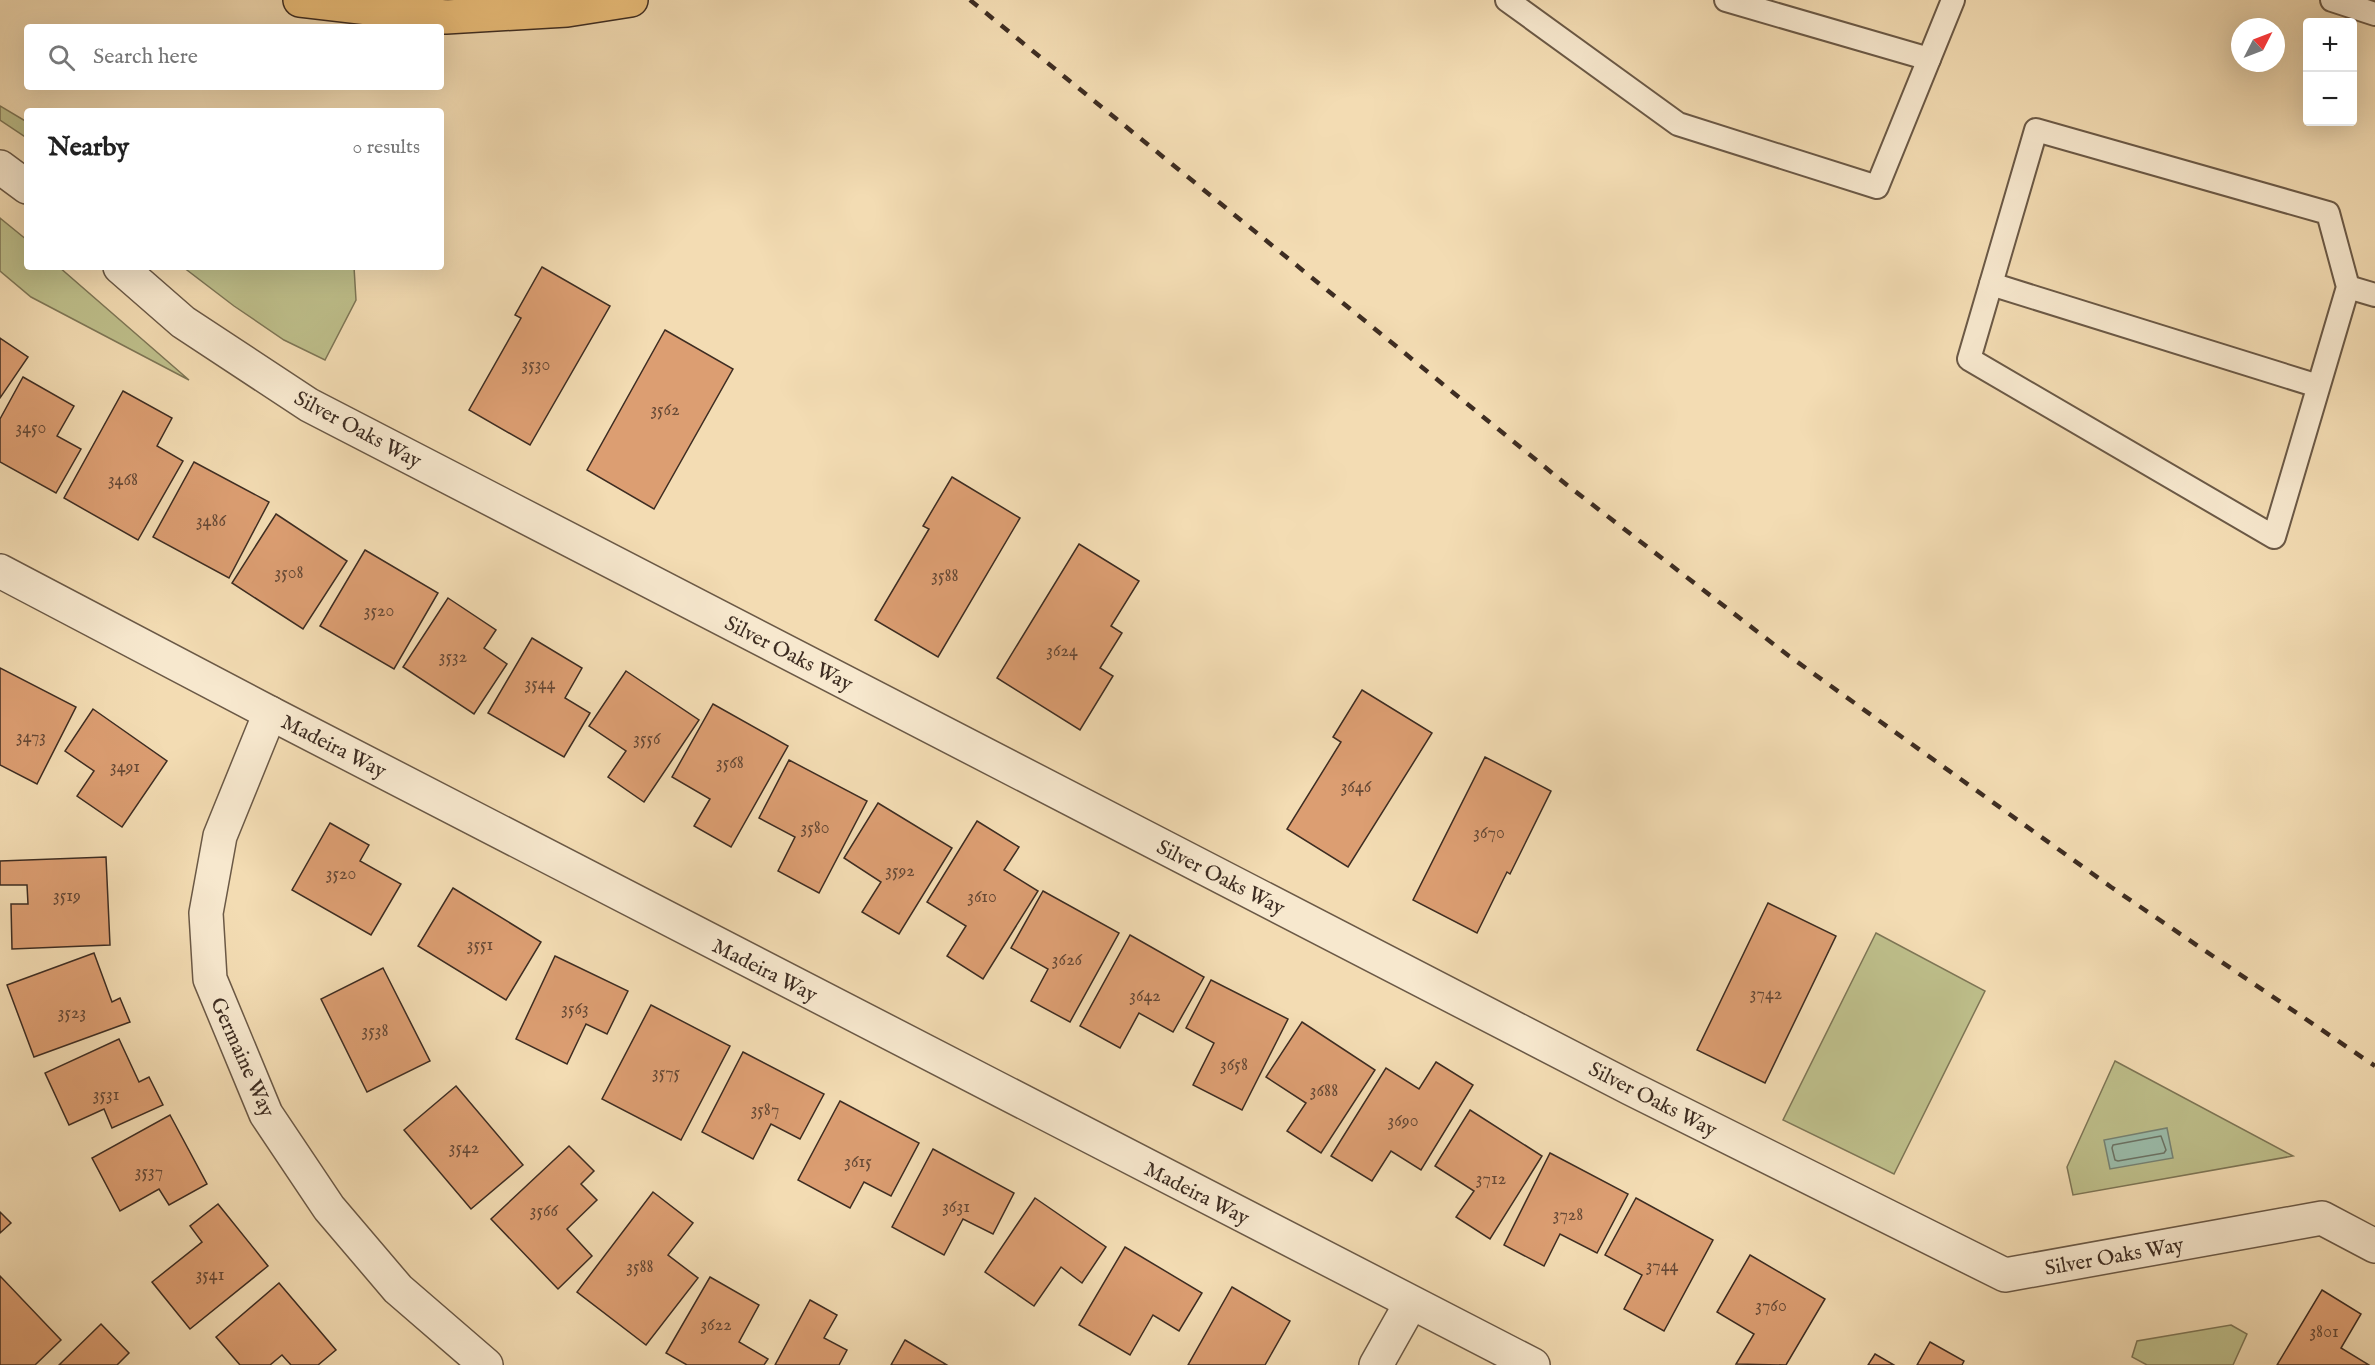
<!DOCTYPE html>
<html lang="en">
<head>
<meta charset="utf-8">
<style>
  :root { --surface:#fff; --page:#f6f6f6; --text:#222; --muted:#767676; --line:#e0e0e0 }
  body { margin:0; font-family:"IM FELL English",serif; background:var(--page); color:var(--text) }
  .controls { position:absolute; right:18px; top:18px; display:grid; overflow:hidden; border-radius:6px; box-shadow:0 6px 24px #0002 }
  .controls button { width:54px; height:54px; display:grid; place-items:center; padding:0; border:0; border-bottom:2px solid var(--line); background:var(--surface); color:var(--text); font:30px sans-serif }
  .compass { position:absolute; left:2231px; top:18px; width:54px; height:54px; border-radius:50%; background:var(--surface); box-shadow:0 6px 24px #0002; rotate:48deg }
  .list { margin:0; padding:0; list-style:none }
  h2 { display:flex; justify-content:space-between; align-items:center; height:78px; margin:0; padding:0 24px; font-size:26px }
  h2 small { font-size:20px; font-weight:400; color:var(--muted) }
  .icon { flex:none; width:33px; height:33px; fill:none; stroke:currentColor; stroke-width:2; stroke-linecap:round; stroke-linejoin:round }
  .map { position:relative; flex:none; width:2375px; height:1365px; overflow:hidden }
  .search { position:absolute; background:var(--surface); box-shadow:0 6px 24px #0002; left:24px; top:24px; width:420px; height:66px; display:flex; align-items:center; gap:15px; box-sizing:border-box; padding:0 21px; border-radius:6px; color:var(--muted); font-size:22px }
  .panel { position:absolute; background:var(--surface); box-shadow:0 6px 24px #0002; left:24px; top:108px; width:420px; height:162px; border-radius:6px }
  .map>svg:first-child { display:block }
  .green { fill:#bebf8b; stroke:#7e7656; stroke-width:1.5 }
  .water { fill:#9bbcaa; stroke:#768374; stroke-width:1.5 }
  .lines { fill:none; stroke-linecap:round; stroke-linejoin:round }
  .shore { stroke:#6c7466; stroke-width:1.5 }
  .building { fill:#dc9e72; stroke:#3e2d22; stroke-width:1.5 }
  .service-casing { stroke:#6b5946; stroke-width:26 }
  .minor-casing { stroke:#6b5946; stroke-width:36 }
  .primary-casing { stroke:#3e2d22; stroke-width:36 }
  .service { stroke:#f7e8ce; stroke-width:22 }
  .minor { stroke:#f7e8ce; stroke-width:33 }
  .primary { stroke:#eabe7a; stroke-width:33 }
  .rail { stroke:#3e2d22; stroke-width:4.5; stroke-dasharray:10 10; stroke-linecap:butt }
  .labels { text-anchor:middle; stroke-width:4.5; stroke-linejoin:round; paint-order:stroke }
  .number-label { font-size:18px; fill:#664936 }
  .street-label { font-size:21px; fill:#3e2d22; stroke:#f7e8ce }
</style>
</head>
<body>
<div class="map">
<svg width="2375" height="1365" viewBox="0 0 2375 1365">
  <rect width="100%" height="100%" fill="#f3dcb3"/>
  <filter id="stains"><feTurbulence type="fractalNoise" baseFrequency=".00333" numOctaves="4"/><feColorMatrix values="0 0 0 0 .2 0 0 0 0 .09 0 0 0 0 .02 0 0 0 .5 -.17"/></filter>
  <radialGradient id="worn" r=".72"><stop offset=".6" stop-color="#630" stop-opacity="0"/><stop offset="1" stop-color="#630" stop-opacity=".3"/></radialGradient>
  <g class="green">
    <path d="M0 106 27 122V138L0 120Z"/>
    <path d="M0 218 27 240V267H59L189 380 31 297 0 271Z"/>
    <path d="M183 267H354L356 300 325 360 284 340 234 306Z"/>
    <path d="M1876 933 1985 991 1894 1174 1783 1120Z"/>
    <path d="M2115 1061 2293 1156 2073 1195 2067 1167Z"/>
    <path d="M2231 1325 2247 1334 2233 1365H2147L2132 1357 2137 1341Z"/>
  </g>
  <path class="water" d="M2167 1128 2173 1158 2110 1169 2104 1140Z"/>
  <g class="lines">
    <path class="shore" d="M2161 1136 2166 1150 2164 1153 2118 1161 2115 1160 2112 1148 2113 1145Z"/>
  </g>
  <g class="building">
    <path d="M542 267 610 306 530 445 469 410 521 318 515 315Z"/>
    <path d="M665 330 733 369 654 509 587 470Z"/>
    <path d="M0 338 28 357 0 398Z"/>
    <path d="M23 377 74 406 57 436 81 449 56 493 0 462V419Z"/>
    <path d="M123 391 172 418 157 446 183 461 138 540 64 498Z"/>
    <path d="M194 462 269 502 229 578 153 537Z"/>
    <path d="M952 477 1020 518 938 657 875 620 929 529 923 526Z"/>
    <path d="M276 514 347 561 303 629 232 583Z"/>
    <path d="M1079 544 1139 581 1111 626 1122 633 1100 668 1113 676 1080 730 997 678Z"/>
    <path d="M365 550 438 593 394 669 320 626Z"/>
    <path d="M448 598 496 630 484 648 507 664 474 714 403 667Z"/>
    <path d="M532 638 582 668 565 698 590 713 564 757 488 713Z"/>
    <path d="M0 668 76 707 37 784 0 765Z"/>
    <path d="M626 671 699 720 644 802 608 777 626 751 589 726Z"/>
    <path d="M1362 690 1432 733 1348 867 1287 829 1341 742 1333 737Z"/>
    <path d="M713 704 788 746 731 847 694 826 710 799 672 777Z"/>
    <path d="M93 709 167 761 122 827 77 796 94 771 65 751Z"/>
    <path d="M1485 757 1551 791 1510 874 1507 872 1477 933 1413 900Z"/>
    <path d="M789 760 867 801 819 893 778 871 795 837 759 818Z"/>
    <path d="M878 803 952 848 899 934 862 912 881 882 844 858Z"/>
    <path d="M977 821 1019 847 1004 870 1038 891 983 979 947 956 966 926 927 902Z"/>
    <path d="M330 823 369 845 360 861 401 884 371 935 292 890Z"/>
    <path d="M106 857 110 945 12 949 11 904H28L27 885H0V861Z"/>
    <path d="M453 888 541 942 506 1000 418 946Z"/>
    <path d="M1043 891 1119 933 1070 1022 1031 1001 1048 969 1011 948Z"/>
    <path d="M1768 903 1836 936 1765 1083 1697 1050Z"/>
    <path d="M1130 935 1204 977 1173 1032 1139 1013 1120 1048 1080 1026Z"/>
    <path d="M94 953 112 1002 120 998 130 1022 34 1057 7 985Z"/>
    <path d="M555 956 628 991 607 1034 586 1024 567 1064 516 1039Z"/>
    <path d="M383 968 430 1061 367 1092 321 999Z"/>
    <path d="M1211 980 1288 1019 1242 1110 1193 1085 1214 1043 1186 1028Z"/>
    <path d="M651 1005 730 1046 681 1140 602 1099Z"/>
    <path d="M1302 1022 1375 1070 1321 1153 1287 1131 1306 1103 1266 1077Z"/>
    <path d="M119 1039 139 1082 149 1077 163 1105 112 1128 104 1109 69 1125 45 1073Z"/>
    <path d="M743 1052 824 1094 800 1139 771 1124 753 1159 702 1132Z"/>
    <path d="M1436 1062 1473 1085 1421 1170 1391 1151 1372 1181 1331 1156 1386 1068 1419 1089Z"/>
    <path d="M456 1086 523 1165 471 1209 404 1130Z"/>
    <path d="M840 1101 919 1143 891 1196 864 1182 850 1208 798 1180Z"/>
    <path d="M1470 1110 1542 1156 1490 1239 1456 1217 1474 1191 1435 1166Z"/>
    <path d="M170 1115 207 1184 169 1205 159 1189 120 1211 92 1158Z"/>
    <path d="M569 1146 594 1171 581 1184 597 1200 567 1229 592 1256 558 1289 491 1219Z"/>
    <path d="M933 1149 1014 1193 993 1234 963 1219 944 1255 892 1227Z"/>
    <path d="M1550 1153 1628 1194 1597 1253 1560 1234 1544 1266 1504 1245Z"/>
    <path d="M653 1192 693 1223 668 1255 698 1278 646 1345 577 1292Z"/>
    <path d="M1035 1198 1106 1247 1082 1283 1061 1267 1034 1306 985 1272Z"/>
    <path d="M1636 1198 1713 1240 1664 1331 1624 1309 1642 1275 1605 1255Z"/>
    <path d="M218 1204 268 1266 190 1329 152 1282 202 1242 190 1226Z"/>
    <path d="M0 1212 11 1223 0 1233Z"/>
    <path d="M1125 1247 1202 1293 1179 1331 1153 1315 1130 1355 1079 1325Z"/>
    <path d="M1750 1255 1825 1299 1786 1365 1736 1364 1754 1334 1717 1312Z"/>
    <path d="M0 1276 61 1340 35 1365H0Z"/>
    <path d="M710 1277 759 1305 739 1342 768 1359 764 1365H687L666 1353Z"/>
    <path d="M279 1283 336 1350 318 1365H291L282 1355 270 1365H240L216 1337Z"/>
    <path d="M1232 1287 1290 1321 1265 1365H1188Z"/>
    <path d="M2322 1290 2361 1314 2341 1348 2369 1365H2277Z"/>
    <path d="M810 1300 837 1315 824 1338 847 1350 839 1365H775Z"/>
    <path d="M101 1324 129 1353 117 1365H59Z"/>
    <path d="M905 1340 947 1365H891Z"/>
    <path d="M1930 1342 1964 1361 1962 1365H1917Z"/>
    <path d="M1875 1354 1894 1365H1868Z"/>
  </g>
  <g class="lines">
    <g class="service-casing">
      <g id="service">
        <path d="M1507 0 1678 124 1877 187 1953 0"/>
        <path d="M1726 0 1929 59"/>
        <path d="M2332 0 2375 14"/>
        <path d="M2036 130 2328 213 2348 287 2274 537 1969 359Z"/>
        <path d="M1991 284 2318 386"/>
        <path d="M2348 287 2375 295"/>
      </g>
    </g>
    <g class="minor-casing">
      <g id="minor">
        <path d="M0 167 27 187"/>
        <path d="M120 267 183 322 309 405 1630 1088 2005 1275 2322 1218 2375 1246"/>
        <path d="M0 571 270 713 1533 1365"/>
        <path d="M270 713 220 836 206 913 210 979 266 1114 329 1208 398 1289 486 1365"/>
        <path d="M1376 1365 1411 1303"/>
      </g>
    </g>
    <g class="primary-casing">
      <path id="primary" d="M300 0 446 17 567 10 631 0"/>
    </g>
    <use href="#service" class="service"/>
    <use href="#minor" class="minor"/>
    <use href="#primary" class="primary"/>
    <path class="rail" d="M970 0 1567 485 1789 656 2111 887 2375 1066"/>
  </g>
  <g class="labels">
    <g class="number-label">
      <text x="536" y="370">3530</text>
      <text x="665" y="415">3562</text>
      <text x="31" y="433">3450</text>
      <text x="123" y="485">3468</text>
      <text x="211" y="526">3486</text>
      <text x="289" y="578">3508</text>
      <text x="945" y="581">3588</text>
      <text x="379" y="616">3520</text>
      <text x="1062" y="656">3624</text>
      <text x="453" y="662">3532</text>
      <text x="540" y="689">3544</text>
      <text x="31" y="742">3473</text>
      <text x="647" y="744">3556</text>
      <text x="730" y="768">3568</text>
      <text x="125" y="772">3491</text>
      <text x="1356" y="792">3646</text>
      <text x="815" y="833">3580</text>
      <text x="1489" y="838">3670</text>
      <text x="900" y="876">3592</text>
      <text x="341" y="879">3520</text>
      <text x="67" y="901">3519</text>
      <text x="982" y="902">3610</text>
      <text x="480" y="950">3551</text>
      <text x="1067" y="965">3626</text>
      <text x="1766" y="999">3742</text>
      <text x="1145" y="1001">3642</text>
      <text x="575" y="1014">3563</text>
      <text x="72" y="1018">3523</text>
      <text x="375" y="1036">3538</text>
      <text x="1234" y="1070">3658</text>
      <text x="666" y="1078">3575</text>
      <text x="1324" y="1096">3688</text>
      <text x="106" y="1100">3531</text>
      <text x="765" y="1115">3587</text>
      <text x="1403" y="1126">3690</text>
      <text x="464" y="1153">3542</text>
      <text x="858" y="1167">3615</text>
      <text x="149" y="1177">3537</text>
      <text x="1491" y="1184">3712</text>
      <text x="956" y="1212">3631</text>
      <text x="544" y="1216">3566</text>
      <text x="1568" y="1220">3728</text>
      <text x="1662" y="1271">3744</text>
      <text x="640" y="1272">3588</text>
      <text x="210" y="1280">3541</text>
      <text x="1771" y="1311">3760</text>
      <text x="716" y="1330">3622</text>
      <text x="2324" y="1337">3801</text>
    </g>
    <g class="street-label">
      <text transform="translate(358 429) rotate(28)" y="7">Silver Oaks Way</text>
      <text transform="translate(789 653) rotate(27)" y="7">Silver Oaks Way</text>
      <text transform="translate(334 746) rotate(27)" y="7">Madeira Way</text>
      <text transform="translate(1221 877) rotate(27)" y="7">Silver Oaks Way</text>
      <text transform="translate(765 970) rotate(27)" y="7">Madeira Way</text>
      <text transform="translate(243 1057) rotate(66)" y="7">Germaine Way</text>
      <text transform="translate(1653 1099) rotate(27)" y="7">Silver Oaks Way</text>
      <text transform="translate(1197 1193) rotate(27)" y="7">Madeira Way</text>
      <text transform="translate(2114 1256) rotate(-10)" y="7">Silver Oaks Way</text>
    </g>
  </g>
  <rect width="100%" height="100%" filter="url(#stains)"/>
  <rect width="100%" height="100%" fill="url(#worn)"/>
</svg>
<div class="controls">
<button>+</button>
<button>−</button>
</div>
<svg class="compass" viewBox="-18 -18 36 36"><path d="M0-13l5 13h-10z" fill="#e53935"/><path d="M0 13l5-13h-10z" fill="#767676"/></svg>
<div class="search"><svg class="icon" aria-label="search" viewBox="0 0 24 24"><circle cx="10" cy="10" r="6"/><path d="M15 15l6 6"/></svg>Search here</div>
<section class="panel">
<h2>Nearby<small>0 results</small></h2>
<ul class="list">
</ul>
</section>
</div>
</body>
</html>
